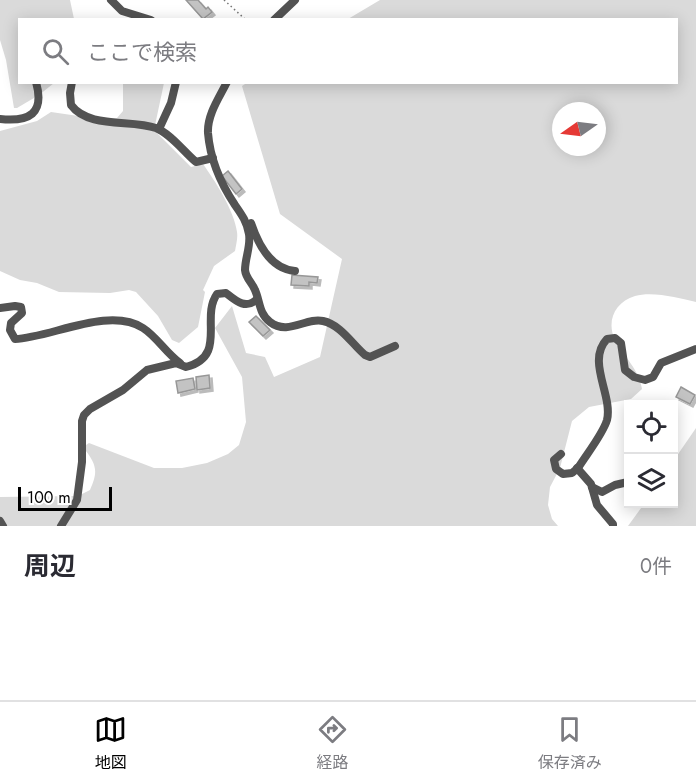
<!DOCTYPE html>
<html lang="ja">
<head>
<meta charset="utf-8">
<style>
  :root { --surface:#fff; --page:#f7f7f7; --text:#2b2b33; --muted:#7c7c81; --line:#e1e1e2; --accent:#000 }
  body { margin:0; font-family:Jost,"Noto Sans JP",sans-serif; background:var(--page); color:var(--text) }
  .controls { position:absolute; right:18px; bottom:18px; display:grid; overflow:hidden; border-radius:0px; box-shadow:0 3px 15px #0003 }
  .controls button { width:54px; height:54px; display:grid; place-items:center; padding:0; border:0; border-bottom:2px solid var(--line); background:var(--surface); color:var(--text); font:30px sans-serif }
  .compass { position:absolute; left:552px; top:102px; width:54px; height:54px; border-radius:50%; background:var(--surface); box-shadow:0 3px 15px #0003; rotate:256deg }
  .scale { position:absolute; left:18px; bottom:15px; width:94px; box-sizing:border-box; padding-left:6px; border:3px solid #000; border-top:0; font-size:16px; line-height:21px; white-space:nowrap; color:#000; -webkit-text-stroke:4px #fff; paint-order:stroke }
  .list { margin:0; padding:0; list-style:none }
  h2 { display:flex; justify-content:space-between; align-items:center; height:78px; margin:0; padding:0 24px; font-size:26px }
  h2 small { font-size:20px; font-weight:400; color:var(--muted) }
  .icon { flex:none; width:33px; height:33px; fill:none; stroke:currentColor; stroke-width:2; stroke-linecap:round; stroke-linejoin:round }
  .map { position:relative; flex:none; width:696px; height:526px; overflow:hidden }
  .search { position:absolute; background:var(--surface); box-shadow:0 3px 15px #0003; left:18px; right:18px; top:18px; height:66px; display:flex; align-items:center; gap:15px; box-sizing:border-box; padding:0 21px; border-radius:0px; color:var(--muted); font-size:22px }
  .sheet { height:174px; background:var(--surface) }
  nav { display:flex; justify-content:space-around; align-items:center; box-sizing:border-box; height:84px; border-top:2px solid var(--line); background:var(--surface); font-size:16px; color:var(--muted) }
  nav a { display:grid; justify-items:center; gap:3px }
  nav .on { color:var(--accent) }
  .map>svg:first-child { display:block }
  .green { fill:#dadada; fill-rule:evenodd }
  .building { fill:#c3c3c3; stroke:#979797; stroke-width:1.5; filter:url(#shadow) }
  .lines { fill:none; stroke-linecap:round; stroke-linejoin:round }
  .path { stroke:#757575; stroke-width:1.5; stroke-dasharray:1.5 3; stroke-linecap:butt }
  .minor { stroke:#535353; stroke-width:8 }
</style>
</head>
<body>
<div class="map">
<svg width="696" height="526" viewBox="0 0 696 526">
  <defs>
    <filter id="shadow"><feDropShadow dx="3" dy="3" stdDeviation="0" flood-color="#0004"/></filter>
  </defs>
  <rect width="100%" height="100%" fill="#fff"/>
  <g class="green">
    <path d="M0 0H70L74 19 20 20V82L54 83 39 95 17 108H14L6 60 0 40Z"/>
    <path d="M380 0H696V302C679 298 653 291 635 296 615 302 606 321 615 340 624 357 639 369 642 389L631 399 589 407 572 421 560 468 550 487 548 505 552 519 558 526H0V497L78 496 90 490C99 470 96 464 83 447L89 443 154 468H182L207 463 228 454 239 445 246 422 242 377 215 328 232 306 246 353 265 357 274 377 320 357 342 259 280 214 242 86 248 82H676V20L348 19ZM561 111H597V147H561Z"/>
    <path d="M123 83H164L154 130 191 167 203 164C215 181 234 210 237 232 238 238 236 245 235 251L214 266 203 290 205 292 198 327 179 343 172 340 158 316 136 292 129 290 110 293 59 292 37 283 20 280 0 271V131L37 121 51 112 92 118H117L123 111Z"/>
    <path d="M696 428V526H628L644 504 674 503V460Z"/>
  </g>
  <g class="building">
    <path d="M186 0H198L206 9 208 7 212 12 203 19Z"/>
    <path d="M228 171 242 189 236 194 222 176Z"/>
    <path d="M292 275 318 277 317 283 309 282V286L291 285Z"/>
    <path d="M256 316 270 330 263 336 249 322Z"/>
    <path d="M209 375 210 388 197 390 196 377Z"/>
    <path d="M193 378 195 389 178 393 176 381Z"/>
    <path d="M681 387 695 395 690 404 676 397Z"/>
  </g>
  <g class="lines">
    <path class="path" d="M224 0 246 20"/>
    <g class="minor">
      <path d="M111 0 122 11 151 20"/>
      <path d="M274 20 295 0"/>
      <path d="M72 82 70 93 71 105C89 129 131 119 156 128 171 134 184 152 196 162L213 158"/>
      <path d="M227 82C219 98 207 115 208 133 210 158 221 184 235 205 242 215 247 222 249 234 251 246 245 258 245 270 246 279 252 282 255 290 260 301 259 314 270 322 288 336 306 317 323 321 341 325 352 344 365 355L370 357 395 346"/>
      <path d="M0 119C29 122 45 114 36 82"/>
      <path d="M159 129 171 103 176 82"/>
      <path d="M251 223C258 244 270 269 295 271"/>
      <path d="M0 308 15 306 21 307 22 313 11 323 10 330 15 339C50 338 109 306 143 328 157 337 166 353 180 363"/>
      <path d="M561 454 554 460 556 469 563 474 572 473 578 468C586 455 603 434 607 420 613 395 586 361 607 339L615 338 621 343 625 370 634 377 645 380 653 377 661 363 696 349"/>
      <path d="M577 468 591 484 597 505 613 524V526"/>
      <path d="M592 487 602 492 615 485 628 482"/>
      <path d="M0 521 3 526"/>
      <path d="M61 526 77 500 82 462V421L84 415 90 409 123 390 147 370 176 363 186 367C228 356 200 318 217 294L226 293C236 301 246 310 257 299"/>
    </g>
  </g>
</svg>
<div class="controls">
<button><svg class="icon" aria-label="locate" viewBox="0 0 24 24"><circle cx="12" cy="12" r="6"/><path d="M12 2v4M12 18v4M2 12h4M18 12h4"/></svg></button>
<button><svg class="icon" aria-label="layers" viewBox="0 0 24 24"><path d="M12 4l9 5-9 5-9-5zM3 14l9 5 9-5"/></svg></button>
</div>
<svg class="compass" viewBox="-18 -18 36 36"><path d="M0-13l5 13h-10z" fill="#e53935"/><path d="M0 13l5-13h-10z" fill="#7c7c81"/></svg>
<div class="scale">100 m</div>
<div class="search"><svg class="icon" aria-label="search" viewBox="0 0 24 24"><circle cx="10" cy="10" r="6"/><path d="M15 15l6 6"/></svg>ここで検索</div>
</div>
<section class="sheet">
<h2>周辺<small>0件</small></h2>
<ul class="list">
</ul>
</section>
<nav>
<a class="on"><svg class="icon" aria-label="map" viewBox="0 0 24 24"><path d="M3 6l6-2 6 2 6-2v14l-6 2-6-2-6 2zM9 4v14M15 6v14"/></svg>地図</a>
<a><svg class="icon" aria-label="directions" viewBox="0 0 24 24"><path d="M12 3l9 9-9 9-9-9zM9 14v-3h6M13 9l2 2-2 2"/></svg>経路</a>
<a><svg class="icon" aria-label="saved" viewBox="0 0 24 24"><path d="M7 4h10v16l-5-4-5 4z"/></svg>保存済み</a>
</nav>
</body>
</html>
